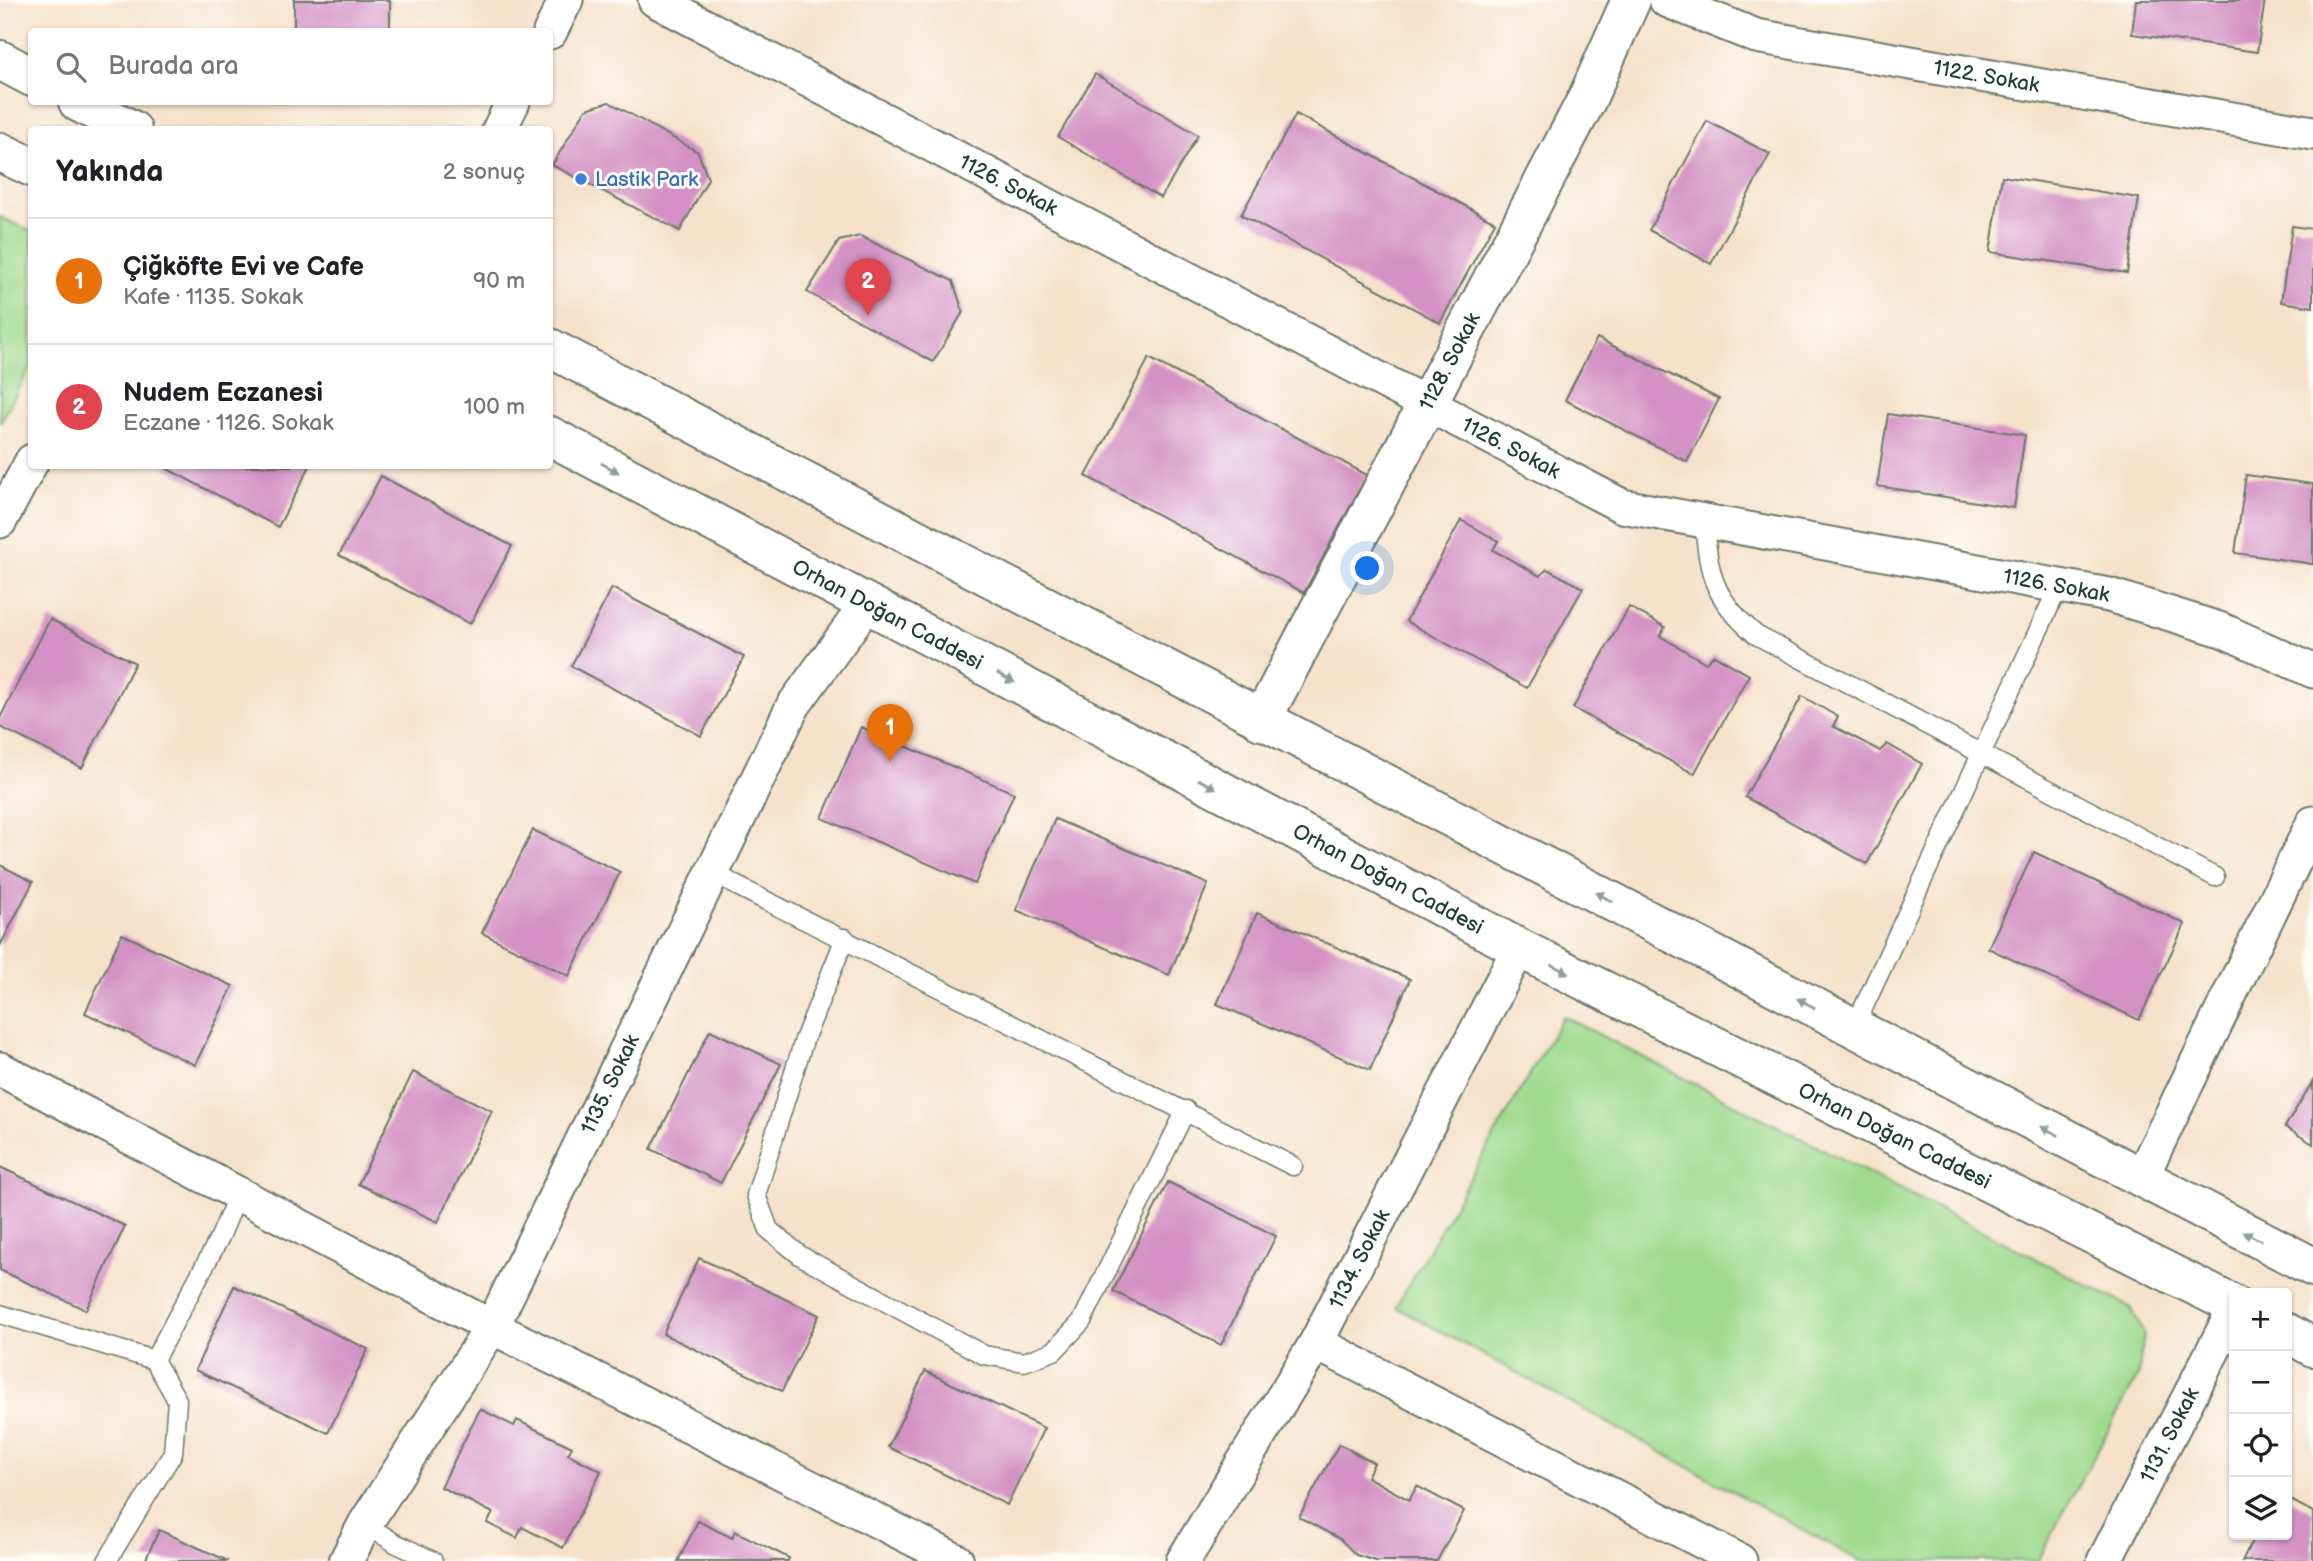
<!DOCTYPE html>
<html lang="tr">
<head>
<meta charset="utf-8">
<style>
  :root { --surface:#fff; --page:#f6f6f6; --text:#202124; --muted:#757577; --line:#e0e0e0; --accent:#d1495b }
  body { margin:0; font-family:"Balsamiq Sans",sans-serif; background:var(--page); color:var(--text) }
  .controls { position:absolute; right:21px; bottom:21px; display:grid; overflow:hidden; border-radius:7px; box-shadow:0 2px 5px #0004 }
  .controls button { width:63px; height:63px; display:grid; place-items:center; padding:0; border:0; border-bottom:2px solid var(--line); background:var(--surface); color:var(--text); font:35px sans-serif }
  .you { position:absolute; left:1368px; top:569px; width:24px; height:24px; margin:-18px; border:5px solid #fff; border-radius:50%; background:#1a73e8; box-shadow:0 0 0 10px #1a73e833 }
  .badge { display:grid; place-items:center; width:46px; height:46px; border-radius:50%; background:var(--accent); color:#fff; font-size:23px; font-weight:700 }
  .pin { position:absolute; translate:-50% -58px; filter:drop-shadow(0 2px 4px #0008) }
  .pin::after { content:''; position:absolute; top:37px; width:24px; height:21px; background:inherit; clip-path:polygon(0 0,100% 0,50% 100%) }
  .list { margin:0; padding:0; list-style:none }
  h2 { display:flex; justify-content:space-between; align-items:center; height:91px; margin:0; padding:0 28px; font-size:30px }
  h2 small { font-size:23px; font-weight:400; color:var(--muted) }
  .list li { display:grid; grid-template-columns:46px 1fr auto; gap:21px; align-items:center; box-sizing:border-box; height:126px; padding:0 28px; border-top:2px solid var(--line) }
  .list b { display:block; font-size:26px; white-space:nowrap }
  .list p { margin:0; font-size:23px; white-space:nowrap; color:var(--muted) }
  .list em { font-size:23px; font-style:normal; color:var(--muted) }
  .icon { flex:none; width:38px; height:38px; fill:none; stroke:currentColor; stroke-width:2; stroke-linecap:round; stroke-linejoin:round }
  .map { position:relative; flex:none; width:2313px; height:1561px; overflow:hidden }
  .search { position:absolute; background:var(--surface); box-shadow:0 2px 5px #0004; left:28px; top:28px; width:525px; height:77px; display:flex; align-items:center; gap:18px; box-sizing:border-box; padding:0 24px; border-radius:7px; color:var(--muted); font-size:26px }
  .panel { position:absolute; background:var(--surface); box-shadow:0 2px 5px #0004; left:28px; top:126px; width:525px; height:343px; border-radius:7px }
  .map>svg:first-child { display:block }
  .green { fill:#9fda8e; stroke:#5f8c61; stroke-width:2 }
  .building { fill:#d491c5 }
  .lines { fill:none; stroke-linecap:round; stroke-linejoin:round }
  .lane-casing { stroke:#6a7769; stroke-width:21 }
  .street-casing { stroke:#6a7769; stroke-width:37 }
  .secondary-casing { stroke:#6a7769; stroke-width:42 }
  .lane { stroke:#fff; stroke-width:18 }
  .street { stroke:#fff; stroke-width:33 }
  .secondary { stroke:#fff; stroke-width:38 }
  .oneway { fill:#8f9e9a }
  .shop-dot { fill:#3f7fe0; stroke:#fdfcf7; stroke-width:2.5 }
  .labels { text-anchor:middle; stroke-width:6; stroke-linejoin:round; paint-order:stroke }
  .street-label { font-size:21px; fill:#1f3d34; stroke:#fdfcf7 }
  .shop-label { font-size:21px; fill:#366cbe; stroke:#fdfcf7; text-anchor:start }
</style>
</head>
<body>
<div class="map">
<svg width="2313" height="1561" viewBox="0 0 2313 1561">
  <rect width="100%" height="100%" fill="#fdfcf7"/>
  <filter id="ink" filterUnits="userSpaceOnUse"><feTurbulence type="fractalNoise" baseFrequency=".0143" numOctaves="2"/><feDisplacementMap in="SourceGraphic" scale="14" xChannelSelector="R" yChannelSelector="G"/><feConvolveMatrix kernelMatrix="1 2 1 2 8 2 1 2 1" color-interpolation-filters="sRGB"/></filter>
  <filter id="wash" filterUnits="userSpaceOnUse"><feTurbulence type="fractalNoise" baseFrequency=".00686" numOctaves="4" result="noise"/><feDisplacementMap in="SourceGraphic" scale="28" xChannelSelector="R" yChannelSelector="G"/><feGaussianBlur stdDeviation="1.57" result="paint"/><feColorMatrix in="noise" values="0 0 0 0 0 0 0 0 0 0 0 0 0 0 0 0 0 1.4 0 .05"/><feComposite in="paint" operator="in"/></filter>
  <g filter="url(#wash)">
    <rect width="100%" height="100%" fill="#f6e2cb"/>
    <g class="green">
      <path d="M0 217 32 232 31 366 0 423Z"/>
      <path d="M1563 1016 2130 1307 2144 1334 2138 1376 2037 1561H1860L1396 1307Z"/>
    </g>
    <g id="blocks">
      <g class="building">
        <rect x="294" y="0" width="96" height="32"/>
        <path d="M2136 0H2265L2257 52 2132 34Z"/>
        <path d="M1095 74 1198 135 1161 198 1058 137Z"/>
        <path d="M609 102 698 152 708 179 680 231 552 165 586 109Z"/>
        <path d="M1296 114 1495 222 1440 323 1241 215Z"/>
        <path d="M1707 121 1770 154 1711 264 1649 230Z"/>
        <path d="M2002 176 2139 198 2127 273 1990 252Z"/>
        <path d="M2292 226 2313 229V307L2281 302Z"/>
        <path d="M860 236 953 281 963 312 933 362 807 292 839 241Z"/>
        <path d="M1597 338 1719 399 1687 462 1565 400Z"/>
        <path d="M1149 358 1367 475 1304 593 1086 476Z"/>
        <path d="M1888 414 2025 435 2014 508 1877 486Z"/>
        <path d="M162 466H310L278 527Z"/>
        <path d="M2246 475 2313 484V564L2235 553Z"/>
        <path d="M381 476 512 546 470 624 339 555Z"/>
        <path d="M1461 520 1498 541 1493 550 1540 576 1547 569 1583 588 1527 688 1406 621Z"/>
        <path d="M612 588 744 657 701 736 571 666Z"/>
        <path d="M1629 607 1665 627 1660 636 1706 663 1714 655 1749 675 1694 774 1573 708Z"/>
        <path d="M50 619 135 663 82 768 0 727V718Z"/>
        <path d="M1802 696 1838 717 1833 726 1880 751 1887 744 1922 764 1867 864 1745 797Z"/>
        <path d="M861 727 1014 793 975 884 822 818Z"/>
        <path d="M1055 819 1208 884 1169 975 1016 910Z"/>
        <path d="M533 830 620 872 569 976 482 933Z"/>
        <path d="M2034 852 2185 924 2139 1020 1988 948Z"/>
        <path d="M0 865 33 882 0 946Z"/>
        <path d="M1257 913 1410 979 1370 1070 1217 1004Z"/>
        <path d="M122 934 233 986 195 1065 85 1013Z"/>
        <path d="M710 1030 781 1064 721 1183 651 1149Z"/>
        <path d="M413 1072 492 1111 438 1222 358 1184Z"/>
        <path d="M2313 1081V1144L2285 1127Z"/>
        <path d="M0 1167 125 1226 86 1310 0 1270Z"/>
        <path d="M1168 1182 1276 1236 1221 1345 1113 1291Z"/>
        <path d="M699 1258 819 1315 782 1391 663 1334Z"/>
        <path d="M234 1286 368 1349 328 1433 195 1370Z"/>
        <path d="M925 1371 1044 1428 1007 1505 888 1447Z"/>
        <path d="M480 1409 514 1426 517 1420 572 1447 568 1454 601 1471 563 1548 522 1527 517 1538 487 1523 493 1513 441 1487Z"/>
        <path d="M1339 1444 1374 1463 1367 1477 1409 1500 1417 1486 1464 1511 1437 1561H1376L1356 1555 1340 1539 1299 1517Z"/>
        <path d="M2287 1498 2313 1512V1561H2242L2255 1535H2287Z"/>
        <path d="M698 1521 732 1538 735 1531 789 1558 788 1561H678Z"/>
        <path d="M159 1530 228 1561H145Z"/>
      </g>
    </g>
  </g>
  <g filter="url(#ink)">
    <use href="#blocks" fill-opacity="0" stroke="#6a7769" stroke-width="2"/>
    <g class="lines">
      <g class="lane-casing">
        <g id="lane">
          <path d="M1704 522C1709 576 1713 598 1756 635L2215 877"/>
          <path d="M713 871 735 885 1293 1166"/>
          <path d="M845 938 804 1040 756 1195 769 1230 801 1256 984 1355 1024 1362 1054 1351 1082 1321 1186 1110"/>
          <path d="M1854 1028 2059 586"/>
          <path d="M0 1314 154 1360 177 1400 173 1453 107 1561"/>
          <path d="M154 1360 220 1237 238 1194"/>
          <path d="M365 1524 395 1543 433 1561"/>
        </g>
      </g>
      <g class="street-casing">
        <g id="street">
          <path id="s1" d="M655 0 1622 506 2109 595 2222 630 2313 671"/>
          <path id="s2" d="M1666 0 1756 36 2313 133"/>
          <path d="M550 32 566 0"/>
          <path d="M499 130 513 102"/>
          <path d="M0 521 32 461"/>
          <path d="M0 1069 492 1327 957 1561"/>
          <path d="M2141 1178 2313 823"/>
          <path d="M1316 1343 1740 1561"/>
          <path id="s3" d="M346 1561 365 1524 492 1327 793 706 867 604"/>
          <path id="s4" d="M1183 1561 1316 1343 1519 948"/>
          <path id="s5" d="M2104 1561 2234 1310"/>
        </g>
      </g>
      <g class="secondary-casing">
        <g id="secondary">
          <path d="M0 60 32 77"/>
          <path d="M78 102 132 130"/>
          <path d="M0 152 32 167"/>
          <path d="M550 348 2313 1267"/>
          <path id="s6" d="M550 436 1519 948 2234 1305"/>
          <path id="s7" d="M1261 721 1587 99 1631 0"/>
          <path d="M2287 1333 2313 1347"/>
        </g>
      </g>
      <use href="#lane" class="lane"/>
      <use href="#street" class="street"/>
      <use href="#secondary" class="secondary"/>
    </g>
    <defs><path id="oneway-solid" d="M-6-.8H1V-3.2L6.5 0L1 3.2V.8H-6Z" transform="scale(1.75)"/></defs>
    <g class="oneway">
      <use href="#oneway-solid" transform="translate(610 468) rotate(28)"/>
      <use href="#oneway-solid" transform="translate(1006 678) rotate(28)"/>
      <use href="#oneway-solid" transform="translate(1207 784) rotate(28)"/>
      <use href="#oneway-solid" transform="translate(1604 897) rotate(-152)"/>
      <use href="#oneway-solid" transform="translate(1560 969) rotate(27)"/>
      <use href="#oneway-solid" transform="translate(1806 1003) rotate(-152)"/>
      <use href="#oneway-solid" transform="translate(2050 1131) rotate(-153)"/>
      <use href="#oneway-solid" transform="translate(2252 1236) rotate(-153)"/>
    </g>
  </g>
  <circle class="shop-dot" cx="581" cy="179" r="7"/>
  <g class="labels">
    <g class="street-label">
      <text dy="7" stroke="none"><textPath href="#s2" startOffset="331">1122. Sokak</textPath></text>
      <text dy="7" stroke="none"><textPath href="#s1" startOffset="399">1126. Sokak</textPath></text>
      <text dy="7" stroke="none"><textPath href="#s7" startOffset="406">1128. Sokak</textPath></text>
      <text dy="7" stroke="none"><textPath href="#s1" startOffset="966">1126. Sokak</textPath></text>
      <text dy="7" stroke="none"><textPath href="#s1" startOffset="1533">1126. Sokak</textPath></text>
      <text dy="7" stroke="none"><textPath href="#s6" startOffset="382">Orhan Doğan Caddesi</textPath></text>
      <text dy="7" stroke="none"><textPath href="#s6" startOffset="948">Orhan Doğan Caddesi</textPath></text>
      <text dy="7" stroke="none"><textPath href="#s3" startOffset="546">1135. Sokak</textPath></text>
      <text dy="7" stroke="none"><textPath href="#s6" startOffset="1516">Orhan Doğan Caddesi</textPath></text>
      <text dy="7" stroke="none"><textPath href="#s4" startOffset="350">1134. Sokak</textPath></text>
      <text dy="7" stroke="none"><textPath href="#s5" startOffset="142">1131. Sokak</textPath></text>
    </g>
    <g class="shop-label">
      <text x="595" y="186">Lastik Park</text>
    </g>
  </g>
</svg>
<div class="controls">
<button>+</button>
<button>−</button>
<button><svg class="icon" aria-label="locate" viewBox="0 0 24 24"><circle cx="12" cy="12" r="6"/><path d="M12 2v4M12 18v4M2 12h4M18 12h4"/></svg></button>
<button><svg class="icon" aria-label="layers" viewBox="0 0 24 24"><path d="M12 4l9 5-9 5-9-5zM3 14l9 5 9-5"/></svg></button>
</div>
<div class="you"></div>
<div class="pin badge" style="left:890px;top:762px;background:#e8710a">1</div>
<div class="pin badge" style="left:868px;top:316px;background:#e0444e">2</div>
<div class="search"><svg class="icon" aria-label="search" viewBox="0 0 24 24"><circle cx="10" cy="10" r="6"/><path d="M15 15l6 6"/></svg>Burada ara</div>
<section class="panel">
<h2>Yakında<small>2 sonuç</small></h2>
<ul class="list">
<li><span class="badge" style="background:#e8710a">1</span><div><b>Çiğköfte Evi ve Cafe</b><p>Kafe · 1135. Sokak</p></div><em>90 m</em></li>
<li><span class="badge" style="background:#e0444e">2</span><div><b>Nudem Eczanesi</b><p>Eczane · 1126. Sokak</p></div><em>100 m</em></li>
</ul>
</section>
</div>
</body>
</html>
